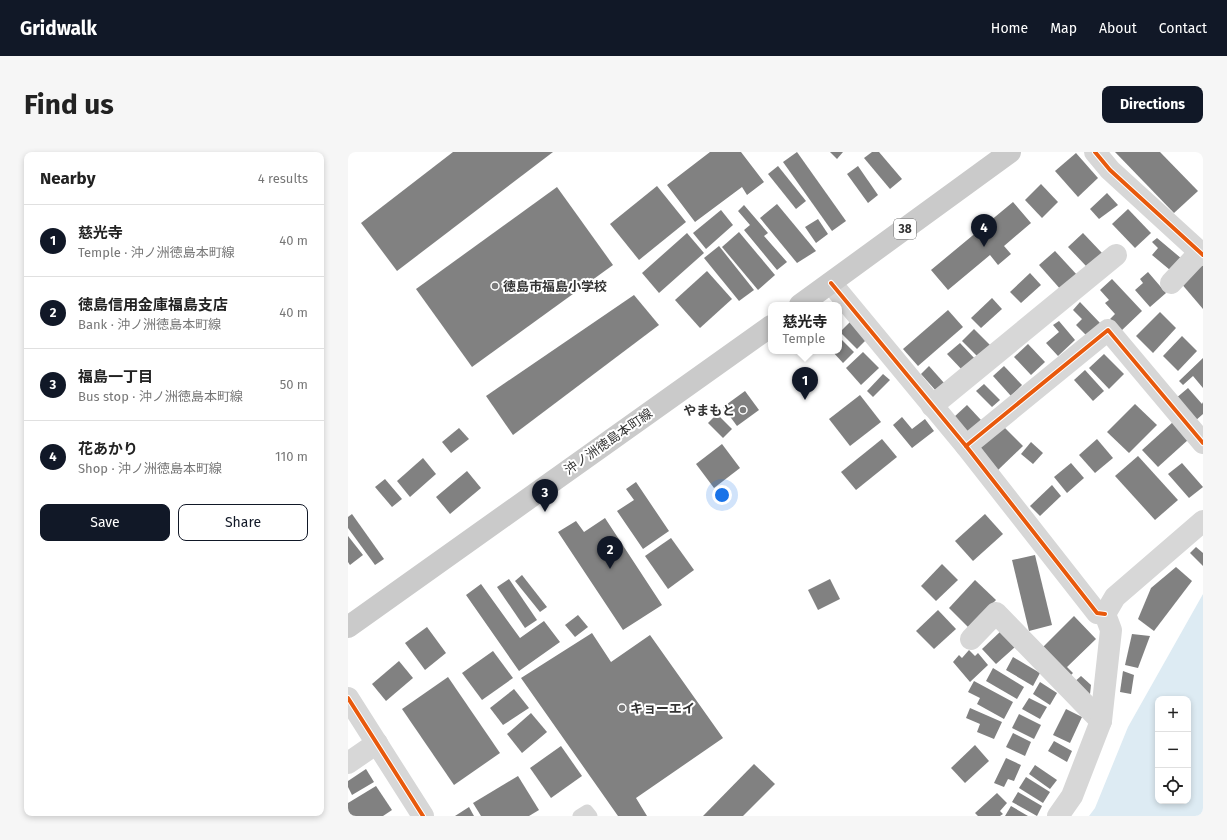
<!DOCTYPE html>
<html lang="en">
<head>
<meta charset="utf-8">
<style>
  :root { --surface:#fff; --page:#f6f6f6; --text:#222; --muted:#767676; --line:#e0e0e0; --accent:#111827 }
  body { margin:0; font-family:"Fira Sans","Noto Sans JP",sans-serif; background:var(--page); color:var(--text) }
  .controls { position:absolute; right:12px; bottom:12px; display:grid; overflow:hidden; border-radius:8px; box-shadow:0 2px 6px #0003 }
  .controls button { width:36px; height:36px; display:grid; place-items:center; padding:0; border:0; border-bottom:1px solid var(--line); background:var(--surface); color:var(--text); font:20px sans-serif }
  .you { position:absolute; left:374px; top:343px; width:14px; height:14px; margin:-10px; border:3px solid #fff; border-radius:50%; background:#1a73e8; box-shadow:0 0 0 6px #1a73e833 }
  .badge { display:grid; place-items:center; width:26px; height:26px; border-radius:50%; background:var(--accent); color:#fff; font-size:13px; font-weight:700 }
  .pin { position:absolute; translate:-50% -33px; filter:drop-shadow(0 1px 2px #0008) }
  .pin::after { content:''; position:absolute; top:21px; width:14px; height:12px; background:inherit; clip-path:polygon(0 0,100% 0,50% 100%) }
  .popup { position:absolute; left:420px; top:150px; width:74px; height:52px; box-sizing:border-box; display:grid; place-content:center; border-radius:8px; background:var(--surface); filter:drop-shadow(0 1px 3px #0005); font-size:13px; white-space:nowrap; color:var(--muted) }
  .popup b { font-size:15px; color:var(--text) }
  .popup::after { content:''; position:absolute; left:50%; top:100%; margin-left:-8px; border:8px solid transparent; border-top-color:var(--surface) }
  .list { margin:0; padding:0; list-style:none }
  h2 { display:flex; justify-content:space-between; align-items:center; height:52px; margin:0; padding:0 16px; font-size:17px }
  h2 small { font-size:13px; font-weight:400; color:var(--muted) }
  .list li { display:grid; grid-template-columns:26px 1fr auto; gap:12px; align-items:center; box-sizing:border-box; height:72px; padding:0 16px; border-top:1px solid var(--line) }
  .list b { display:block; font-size:15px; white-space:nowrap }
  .list p { margin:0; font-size:13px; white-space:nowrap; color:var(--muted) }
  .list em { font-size:13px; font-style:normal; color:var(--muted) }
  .actions { display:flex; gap:8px; padding:12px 16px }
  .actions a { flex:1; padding:9px 0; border:1px solid var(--accent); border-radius:8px; text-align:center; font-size:14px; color:var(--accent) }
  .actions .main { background:var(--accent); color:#fff }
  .icon { flex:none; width:22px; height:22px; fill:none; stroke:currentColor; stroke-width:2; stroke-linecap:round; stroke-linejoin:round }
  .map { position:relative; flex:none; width:855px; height:664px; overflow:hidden; border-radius:8px }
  header { display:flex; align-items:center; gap:24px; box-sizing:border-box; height:56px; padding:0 20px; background:var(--accent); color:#fff }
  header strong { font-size:19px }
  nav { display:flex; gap:22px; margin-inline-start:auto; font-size:14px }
  .intro { display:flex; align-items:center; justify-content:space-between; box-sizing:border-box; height:96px; padding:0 24px }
  h1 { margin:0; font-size:28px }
  .button { padding:10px 18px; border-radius:8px; background:var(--accent); color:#fff; font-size:14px; font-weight:700 }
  main { display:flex; gap:24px; padding:0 24px }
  aside { flex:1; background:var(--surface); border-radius:8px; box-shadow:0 2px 6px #0003 }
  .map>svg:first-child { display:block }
  .water { fill:#ddebf3; fill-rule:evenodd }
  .building { fill:#818181 }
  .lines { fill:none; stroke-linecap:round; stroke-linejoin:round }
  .lane { stroke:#d7d7d7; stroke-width:13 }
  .street { stroke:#d7d7d7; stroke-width:22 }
  .primary { stroke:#cacaca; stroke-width:22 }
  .cycleway-casing { stroke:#fff; stroke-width:6 }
  .cycleway { stroke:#e8590c; stroke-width:4 }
  .poi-dot { fill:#7a7a7a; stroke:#fff; stroke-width:1.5 }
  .labels { text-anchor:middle; stroke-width:4; stroke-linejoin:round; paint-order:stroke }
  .shield { fill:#fff; stroke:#707070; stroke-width:1 }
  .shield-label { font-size:12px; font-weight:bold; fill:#333 }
  .poi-label { font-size:13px; font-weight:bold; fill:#333; stroke:#fff; text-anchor:start }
  .street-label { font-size:13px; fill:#333; stroke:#fff }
</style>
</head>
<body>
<header>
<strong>Gridwalk</strong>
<nav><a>Home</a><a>Map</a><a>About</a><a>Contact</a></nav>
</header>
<div class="intro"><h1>Find us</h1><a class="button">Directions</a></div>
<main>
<aside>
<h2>Nearby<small>4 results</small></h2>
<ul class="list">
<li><span class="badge">1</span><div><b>慈光寺</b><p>Temple · 沖ノ洲徳島本町線</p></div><em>40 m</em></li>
<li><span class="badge">2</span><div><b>徳島信用金庫福島支店</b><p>Bank · 沖ノ洲徳島本町線</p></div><em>40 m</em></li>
<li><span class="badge">3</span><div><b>福島一丁目</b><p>Bus stop · 沖ノ洲徳島本町線</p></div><em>50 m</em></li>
<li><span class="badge">4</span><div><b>花あかり</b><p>Shop · 沖ノ洲徳島本町線</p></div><em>110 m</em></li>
</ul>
<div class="actions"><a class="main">Save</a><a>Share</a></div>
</aside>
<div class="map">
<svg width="855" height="664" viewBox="0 0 855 664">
  <rect width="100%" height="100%" fill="#fff"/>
  <path class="water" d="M855 442V664H741L747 656 780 575ZM810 547H840V649H810Z"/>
  <g class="building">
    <path d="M105 0H205L49 119 13 71Z"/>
    <path d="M362 0H393L416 30 399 43 394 35 347 70 319 33Z"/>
    <path d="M449 0 498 69 484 79 435 10Z"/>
    <path d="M482 0H495L489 7Z"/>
    <path d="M524 0H531L554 27 542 37 516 6Z"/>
    <path d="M767 0H812L850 39 826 61Z"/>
    <path d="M728 1 750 26 730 45 707 19Z"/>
    <path d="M430 14 458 49 448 57 420 22Z"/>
    <path d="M510 14 530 43 520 51 499 22Z"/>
    <path d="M693 32 710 50 694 66 677 48Z"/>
    <path d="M309 34 338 70 291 108 262 72Z"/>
    <path d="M209 35 265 113 124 215 68 137Z"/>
    <path d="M759 41 770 53 751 67 742 57Z"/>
    <path d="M665 50 683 71 656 94 663 102 650 113 642 103 600 138 583 118Z"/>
    <path d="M429 52 468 99 449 111 412 66Z"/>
    <path d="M396 53 420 81 416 84 439 110 429 118 396 78 402 73 390 59Z"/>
    <path d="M780 57 803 81 787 96 764 72Z"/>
    <path d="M373 58 385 73 358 97 345 81Z"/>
    <path d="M470 67 480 82 468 91 457 75Z"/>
    <path d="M391 80 427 123 410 138 374 95Z"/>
    <path d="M339 81 356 101 311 141 294 121Z"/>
    <path d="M735 81 754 101 739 115 720 95Z"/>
    <path d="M809 86 834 107 822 118 804 103 810 96 804 90Z"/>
    <path d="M371 94 406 138 391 149 356 106Z"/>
    <path d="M707 99 730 124 714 139 691 113Z"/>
    <path d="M855 113V157L832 130Z"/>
    <path d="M359 119 384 147 352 176 327 148Z"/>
    <path d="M800 120 818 141 802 155 787 138 795 131 792 127Z"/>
    <path d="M682 121 693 133 673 151 662 140Z"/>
    <path d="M764 127 794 159 773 179 762 167 767 162 757 151 761 148 752 138Z"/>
    <path d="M286 143 311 173 165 283 138 244Z"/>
    <path d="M644 146 654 157 633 176 623 166Z"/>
    <path d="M732 150 752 171 739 184 728 173 734 167 725 158Z"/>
    <path d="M600 158 615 175 570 214 555 197Z"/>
    <path d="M812 160 828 176 805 201 788 184Z"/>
    <path d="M503 169 520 186 509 197 492 180Z"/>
    <path d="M711 169 727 188 710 204 698 191 711 180 705 173Z"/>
    <path d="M626 177 646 197 634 209 614 189Z"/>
    <path d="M834 184 849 199 830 219 815 204Z"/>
    <path d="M491 185 506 200 495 211 484 199H491Z"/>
    <path d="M612 191 629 209 617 221 599 202Z"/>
    <path d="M680 192 697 210 683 223 666 205Z"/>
    <path d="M515 200 531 216 513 233 498 216Z"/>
    <path d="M756 202 776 222 761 237 741 216Z"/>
    <path d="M855 206V236L845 224 835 233 831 229Z"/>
    <path d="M581 214 597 232 589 240 573 222Z"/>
    <path d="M656 214 674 233 663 244 645 224Z"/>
    <path d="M737 218 756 239 745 249 726 228Z"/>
    <path d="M535 222 542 228 525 245 519 239Z"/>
    <path d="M636 232 652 248 644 255 628 239Z"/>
    <path d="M840 236 854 252 855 250V262L847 269 827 247Z"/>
    <path d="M397 239 411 258 389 274 375 255Z"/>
    <path d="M512 243 533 270 502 294 481 267Z"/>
    <path d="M787 252 809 273 781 301 759 280Z"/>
    <path d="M619 253 633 268 619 281 605 266Z"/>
    <path d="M369 262 384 277 375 286 360 271Z"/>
    <path d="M554 265 564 277 577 267 586 279 564 296 545 273Z"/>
    <path d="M825 270 841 287 810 315 794 298Z"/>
    <path d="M655 274 675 294 650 318 631 297Z"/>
    <path d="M111 276 121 287 103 301 94 290Z"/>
    <path d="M534 287 549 305 508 338 493 320Z"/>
    <path d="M749 287 765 306 747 321 731 303Z"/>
    <path d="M683 290 695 301 685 312 673 302Z"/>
    <path d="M374 292 392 316 366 336 348 312Z"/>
    <path d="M790 304 830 348 807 368 767 324Z"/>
    <path d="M75 306 88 322 62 345 49 329Z"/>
    <path d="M723 311 736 326 719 341 706 325Z"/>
    <path d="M834 311 855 335 841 346 820 322Z"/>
    <path d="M119 319 133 336 102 362 88 345Z"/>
    <path d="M37 327 54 347 44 355 27 335Z"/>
    <path d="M288 330 321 379 295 397 269 359 286 348 278 337Z"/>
    <path d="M704 333 713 344 692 364 682 354Z"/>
    <path d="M4 362 36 407 27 413 0 376V365Z"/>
    <path d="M637 362 655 382 625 409 607 389Z"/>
    <path d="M257 366 314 453 275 478 210 380 228 369 236 380Z"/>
    <path d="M0 384 15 403 2 413 0 410Z"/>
    <path d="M323 386 346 418 320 437 297 404Z"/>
    <path d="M848 395 855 401V414L842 401Z"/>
    <path d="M687 403 704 473 681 479 664 408Z"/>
    <path d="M594 412 610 428 588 449 573 434Z"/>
    <path d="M828 415 844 429 806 479 790 467 803 436Z"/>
    <path d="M174 423 199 455 192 460 167 429Z"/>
    <path d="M161 427 189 468 177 476 149 435Z"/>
    <path d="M482 427 492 447 470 458 460 438Z"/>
    <path d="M627 428 648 448 621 476 601 456Z"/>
    <path d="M133 432 172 486 196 469 212 490 171 519 118 443Z"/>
    <path d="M590 458 608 477 586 497 568 479Z"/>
    <path d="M230 463 240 475 227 485 217 473Z"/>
    <path d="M726 464 748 487 719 515 725 521 721 525 693 497Z"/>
    <path d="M79 475 98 501 77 518 57 491Z"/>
    <path d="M653 479 667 495 648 512 634 497Z"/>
    <path d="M244 481 263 510 302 483 375 586 288 646 299 664H270L173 526Z"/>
    <path d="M784 482 802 484 790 516 777 513Z"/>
    <path d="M621 498 627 504 630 501 640 513 622 530 605 510 611 503 614 506Z"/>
    <path d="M145 499 165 526 134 548 114 521Z"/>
    <path d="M665 505 692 521 685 534 658 518Z"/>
    <path d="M51 509 65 526 38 549 24 532Z"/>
    <path d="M645 516 676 535 669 547 638 529Z"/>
    <path d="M775 519 786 523 783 542 772 540Z"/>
    <path d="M733 524 743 533 741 551 724 532Z"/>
    <path d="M100 525 152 601 106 633 54 557Z"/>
    <path d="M626 529 665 550 656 567 629 552 632 546 620 540Z"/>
    <path d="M692 530 709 541 702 553 685 542Z"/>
    <path d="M166 537 181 556 155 573 142 556Z"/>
    <path d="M681 546 699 555 692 567 674 557Z"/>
    <path d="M622 556 654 570 646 587 629 580 632 572 618 566Z"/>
    <path d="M718 557 734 565 722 591 705 583Z"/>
    <path d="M183 561 199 580 174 601 159 582Z"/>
    <path d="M671 562 693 573 686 587 664 576Z"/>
    <path d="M665 581 683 590 677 604 658 595Z"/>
    <path d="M706 589 724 599 719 610 700 599Z"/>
    <path d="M627 593 641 609 617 631 603 616Z"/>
    <path d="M213 594 234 624 203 646 182 616Z"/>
    <path d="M658 606 673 613 666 629 660 627 656 635 646 631Z"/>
    <path d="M406 612 427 632 395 664H355Z"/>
    <path d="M687 613 709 628 702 637 681 622Z"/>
    <path d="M18 617 26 630 4 643 0 635V629Z"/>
    <path d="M170 624 191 658 181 664H133L125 651Z"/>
    <path d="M678 625 702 640 695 651 671 636Z"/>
    <path d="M28 634 44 658 35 664H0V651Z"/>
    <path d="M670 640 694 654 689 664 664 650Z"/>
    <path d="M649 641 659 651 652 659 655 662 652 664H630L627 661Z"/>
    <path d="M663 654 680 664H657Z"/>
    <path d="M121 655 126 664H107Z"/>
  </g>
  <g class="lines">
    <path class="lane" d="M231 664 239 659 243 664"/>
    <g class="street">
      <path d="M747 0 762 18 855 103"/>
      <path d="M483 131 618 294 749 461 757 462"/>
      <path d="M823 131 852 100"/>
      <path d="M584 254 768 103"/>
      <path d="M618 294 760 178 855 291"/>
      <path d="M623 487 648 461 753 569"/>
      <path d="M0 546 75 664"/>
      <path d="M0 611 29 591"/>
      <path d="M710 664 724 644 753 569 763 478 757 462 767 445 855 369"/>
    </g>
    <g class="primary">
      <path d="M452 153 662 0"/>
      <path d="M0 475 423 174"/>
    </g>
    <g class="cycleway-casing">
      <g id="cycleway">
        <path d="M747 0 762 18 855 103"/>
        <path d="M483 131 618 294 749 461 757 462"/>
        <path d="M618 294 760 178 855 291"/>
        <path d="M0 546 75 664"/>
      </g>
    </g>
    <use href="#cycleway" class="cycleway"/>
  </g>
  <g class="poi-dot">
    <circle cx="147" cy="134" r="4"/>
    <circle cx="395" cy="258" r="4"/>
    <circle cx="274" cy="556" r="4"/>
  </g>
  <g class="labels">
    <rect class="shield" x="546" y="67" width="22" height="20" rx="3"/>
    <g class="shield-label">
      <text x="557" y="81">38</text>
    </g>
    <g class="poi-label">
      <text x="155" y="139">徳島市福島小学校</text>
      <text x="387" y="263" text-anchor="end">やまもと</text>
      <text x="282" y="561">キョーエイ</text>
    </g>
    <g class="street-label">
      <text transform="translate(260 289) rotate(-35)" y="5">沖ノ洲徳島本町線</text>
    </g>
  </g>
</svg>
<div class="controls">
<button>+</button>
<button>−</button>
<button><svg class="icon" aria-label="locate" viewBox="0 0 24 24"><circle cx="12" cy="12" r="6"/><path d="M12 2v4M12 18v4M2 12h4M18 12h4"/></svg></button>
</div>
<div class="you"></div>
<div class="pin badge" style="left:457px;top:248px">1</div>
<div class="popup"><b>慈光寺</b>Temple</div>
<div class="pin badge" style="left:262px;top:417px">2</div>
<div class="pin badge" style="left:197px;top:360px">3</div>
<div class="pin badge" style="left:636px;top:95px">4</div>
</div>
</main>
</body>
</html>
